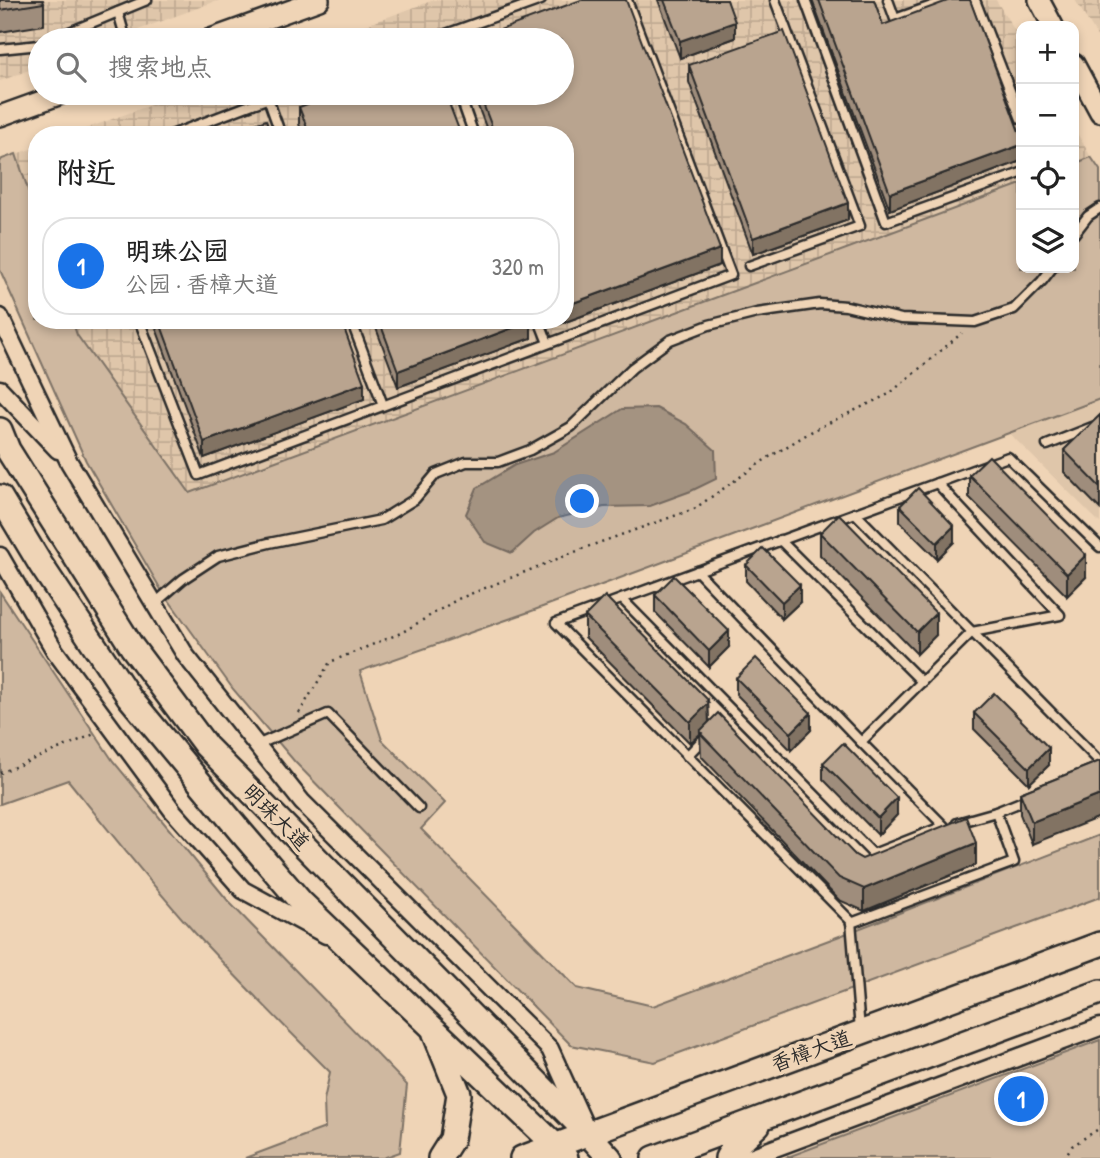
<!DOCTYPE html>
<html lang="zh">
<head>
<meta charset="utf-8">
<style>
  :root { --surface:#fff; --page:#f2f2f2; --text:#222; --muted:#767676; --line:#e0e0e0; --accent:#1a73e8 }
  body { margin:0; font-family:"Patrick Hand","LXGW WenKai TC",sans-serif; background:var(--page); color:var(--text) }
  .controls { position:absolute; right:21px; top:21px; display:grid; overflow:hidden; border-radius:14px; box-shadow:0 4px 10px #0003 }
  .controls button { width:63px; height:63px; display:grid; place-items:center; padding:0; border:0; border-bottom:2px solid var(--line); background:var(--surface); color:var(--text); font:35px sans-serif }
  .you { position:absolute; left:583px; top:502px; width:24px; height:24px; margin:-18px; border:5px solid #fff; border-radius:50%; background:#1a73e8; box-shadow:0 0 0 10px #1a73e833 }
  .badge { display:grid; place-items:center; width:46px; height:46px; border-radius:50%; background:var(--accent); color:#fff; font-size:23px; font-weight:700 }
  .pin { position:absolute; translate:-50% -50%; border:4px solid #fff; box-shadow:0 2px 7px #0006 }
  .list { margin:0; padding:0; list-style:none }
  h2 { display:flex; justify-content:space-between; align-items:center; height:91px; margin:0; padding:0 28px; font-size:30px }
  h2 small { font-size:23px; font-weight:400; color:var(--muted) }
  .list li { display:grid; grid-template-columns:46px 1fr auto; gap:21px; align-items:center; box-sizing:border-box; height:98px; margin:0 14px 14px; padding:0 14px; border:2px solid var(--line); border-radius:28px }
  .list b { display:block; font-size:26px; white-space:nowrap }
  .list p { margin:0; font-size:23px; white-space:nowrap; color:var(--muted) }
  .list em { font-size:23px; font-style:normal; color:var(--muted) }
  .icon { flex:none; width:38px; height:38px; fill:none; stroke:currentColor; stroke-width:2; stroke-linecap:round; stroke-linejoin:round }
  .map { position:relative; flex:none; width:1100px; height:1158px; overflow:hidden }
  .search { position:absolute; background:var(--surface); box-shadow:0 4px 10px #0003; left:28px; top:28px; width:546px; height:77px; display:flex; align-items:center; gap:18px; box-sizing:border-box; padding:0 24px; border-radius:38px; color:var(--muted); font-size:26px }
  .panel { position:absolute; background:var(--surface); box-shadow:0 4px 10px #0003; left:28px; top:126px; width:546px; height:203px; border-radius:28px }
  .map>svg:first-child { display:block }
  .built { fill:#dfc6aa }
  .industrial { fill:url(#industrial-grid) }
  .park { fill:#cfb8a0; stroke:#7d7266; stroke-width:2 }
  .water { fill:#a49381; stroke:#74695f; stroke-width:2 }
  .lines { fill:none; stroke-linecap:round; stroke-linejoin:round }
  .service-casing { stroke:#2b2b2b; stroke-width:13 }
  .minor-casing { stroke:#2b2b2b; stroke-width:21 }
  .tertiary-casing { stroke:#2b2b2b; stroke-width:24 }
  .secondary-casing { stroke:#2b2b2b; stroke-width:28 }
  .path { stroke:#2b2b2b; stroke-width:2.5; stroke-dasharray:2 5; stroke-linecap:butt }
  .service { stroke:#efd4b6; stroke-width:8 }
  .minor { stroke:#efd4b6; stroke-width:16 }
  .tertiary { stroke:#efd4b6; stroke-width:19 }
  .secondary { stroke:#efd4b6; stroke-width:23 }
  .wall { fill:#9f8d7b; stroke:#2b2b2b; stroke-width:2 }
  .shaded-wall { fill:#827364; stroke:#2b2b2b; stroke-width:2 }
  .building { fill:#b9a48f; stroke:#2b2b2b; stroke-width:2 }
  .labels { text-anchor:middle; stroke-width:7; stroke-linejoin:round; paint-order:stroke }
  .street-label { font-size:21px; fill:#2b2b2b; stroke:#efd4b6 }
</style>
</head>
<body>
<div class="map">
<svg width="1100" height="1158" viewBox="0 0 1100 1158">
  <defs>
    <pattern id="industrial-grid" width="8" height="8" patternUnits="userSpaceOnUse" patternTransform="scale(1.75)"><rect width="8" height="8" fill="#dfc6aa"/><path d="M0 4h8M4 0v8" fill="none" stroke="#c0aa92"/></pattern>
  </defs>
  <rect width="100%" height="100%" fill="#efd4b6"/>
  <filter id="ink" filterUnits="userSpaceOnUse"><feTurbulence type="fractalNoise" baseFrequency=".0143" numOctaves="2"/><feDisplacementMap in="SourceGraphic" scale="14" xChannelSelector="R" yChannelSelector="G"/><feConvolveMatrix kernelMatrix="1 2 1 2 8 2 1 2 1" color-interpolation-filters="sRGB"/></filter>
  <g filter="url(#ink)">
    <path class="built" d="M1100 399V523L1009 433Z"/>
    <g class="industrial">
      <path d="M0 0H219L111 40H40V66L0 81Z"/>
      <path d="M434 0H996L1021 41V184L189 493 77 335 72 320H565V135H69L183 93H562V40H325Z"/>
      <path d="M1075 0H1100V41Z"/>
      <path d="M1074 128 1091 157 1074 164Z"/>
      <path d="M37 147V216L16 154Z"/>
    </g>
    <g class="park">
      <path d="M16 154 37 216V320H72L77 335 190 493 1021 184V268H1074V164L1091 157 1100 170V399L529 612 360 671 382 740 445 803 421 829 577 988 653 1006 845 934 1100 835V897L655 1062 571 1045 295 762 233 689 160 588 86 461 0 270V162L2 159Z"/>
      <path d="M0 592 113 761 229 902 407 1085 400 1152 383 1158H245L325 1128 324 1100 330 1072C284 1026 239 981 195 933 151 884 110 832 68 780L0 804Z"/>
      <path d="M1100 1040V1158H785Z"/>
    </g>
    <path class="water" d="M656 408 686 424 715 450 716 479 691 491 650 506 604 507 558 518 534 533 512 553 485 542 466 514 477 488 515 465 554 452 622 409Z"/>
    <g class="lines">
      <g class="service-casing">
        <g id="service">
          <path d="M805 0 886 222 1021 173"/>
          <path d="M888 0 895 19 949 0"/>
          <path d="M975 0 1021 119"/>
          <path d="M118 12 126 40"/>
          <path d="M50 40 147 0"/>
          <path d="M429 40 541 0"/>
          <path d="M0 49 40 45"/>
          <path d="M266 93 281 135"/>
          <path d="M459 93 474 135"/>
          <path d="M171 135 282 93"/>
          <path d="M1074 234 1088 216 1100 208"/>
          <path d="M749 266 860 226 775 0"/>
          <path d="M139 320 199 475 731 275 627 0"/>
          <path d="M351 320 383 405"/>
          <path d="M539 320 548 343"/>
          <path d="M1047 445 1100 424"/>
          <path d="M855 513 1100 762"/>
          <path d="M780 540 922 682"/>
          <path d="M697 571 861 742"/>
          <path d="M622 599 873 854 944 826 861 742 972 632 1060 615 937 483"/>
          <path d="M154 604 183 579 218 556 269 543 381 520 415 499 436 474 466 462H498L530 450 571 427 632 368 670 340 709 325 757 313 820 304 846 306 901 319 975 322 1014 309 1042 281 1052 268"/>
          <path d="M257 745 328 714 419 808"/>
          <path d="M687 756 707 735"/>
          <path d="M957 823 996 812"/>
          <path d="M851 923 1014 862 996 812 1028 799"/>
          <path d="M860 1030 851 921 556 623 1008 457 1100 547"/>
        </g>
      </g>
      <g class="minor-casing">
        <g id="minor">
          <path d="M0 317 69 462 186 656 302 802 550 1049 583 1122"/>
          <path d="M0 389 58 450"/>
          <path d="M0 556 55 651 173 811 243 890 326 935"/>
          <path d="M748 1158 1100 1027"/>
        </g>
      </g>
      <g class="tertiary-casing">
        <g id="tertiary">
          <path d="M1039 0 1053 26"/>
          <path d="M208 40 319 0"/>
          <path d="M1074 64 1100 112"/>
          <path d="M0 116 64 93"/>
        </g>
      </g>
      <g class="secondary-casing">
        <g id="secondary">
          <path d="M0 430 8 450 132 647 206 746 588 1134 610 1158"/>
          <path d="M0 497 41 565 129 697 240 831 301 902 556 1146 566 1158"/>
          <path d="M435 1034 459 1094 452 1139 440 1158"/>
          <path d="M522 1158 1100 944"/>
          <path d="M654 1158 1100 992"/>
          <path d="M727 1158 733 1148 758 1125"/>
        </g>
      </g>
      <g class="path">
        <path d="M299 713 330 662 401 633 458 599 587 547 694 509 766 459 814 430 889 394 962 333"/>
        <path d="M0 773 97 733"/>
        <path d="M1064 1158 1072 1146 1100 1128"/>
      </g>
      <use href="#service" class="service"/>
      <use href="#minor" class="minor"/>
      <use href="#tertiary" class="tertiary"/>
      <use href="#secondary" class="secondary"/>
    </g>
    <g class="wall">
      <path d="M0 0 44 3V25L0 32Z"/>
      <path d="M658 0H727L735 38 680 58Z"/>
      <path d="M812 0H874L883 25 1021 137V161L890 210Z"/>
      <path d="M689 65 848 220 753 254 689 82Z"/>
      <path d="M473 93H562L720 265 560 324 558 320H565V135H489Z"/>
      <path d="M299 107 461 135H303L299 124Z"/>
      <path d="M153 320H341L364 399 204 458Z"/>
      <path d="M373 320H530L531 338 398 387Z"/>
      <path d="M1100 415V509L1064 472V450Z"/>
      <path d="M969 475 1086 577 1067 596 969 497Z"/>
      <path d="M900 506 954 542 937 559 900 522Z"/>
      <path d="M820 533 936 635 917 654 820 555Z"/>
      <path d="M746 565 800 602 782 619 746 581Z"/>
      <path d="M655 595 729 647 709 667 655 612Z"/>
      <path d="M585 616 708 703 709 722 855 855 862 859 976 865 864 911 839 900 701 756 700 734 690 743 585 637Z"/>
      <path d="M736 678 811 730 791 750 736 694Z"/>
      <path d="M974 713 1049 765 1029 784 974 729Z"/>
      <path d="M1100 761 1032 844 1020 814V793Z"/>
      <path d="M823 763 897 815 878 835 823 779Z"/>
    </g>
    <g class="shaded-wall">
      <path d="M735 22V38L680 58V41Z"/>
      <path d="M1021 145V161L890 210V193Z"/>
      <path d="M848 203V220L753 254V238Z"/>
      <path d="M720 249V265L560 324V320H565V306Z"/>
      <path d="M531 321V338L398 387V371Z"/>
      <path d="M364 383V399L204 458V442Z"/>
      <path d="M954 526V542L937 559V543Z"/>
      <path d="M1086 555V577L1067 596V574Z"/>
      <path d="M800 585V602L782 619V602Z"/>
      <path d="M936 613V635L917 654V632Z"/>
      <path d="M729 631V647L709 667V651Z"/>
      <path d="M708 700 709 725 700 731V734L690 743V722Z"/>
      <path d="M811 713V730L791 750V733Z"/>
      <path d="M1049 748V765L1029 784V768Z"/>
      <path d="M1100 795V817L1032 844V822Z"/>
      <path d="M897 798V815L878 835V818Z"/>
      <path d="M976 843V865L864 911V889Z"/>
    </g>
    <g class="building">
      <path d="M0 0H43L44 3 0 10Z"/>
      <path d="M581 0H626L720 249 565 306V135H495L479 93H562V40H473Z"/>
      <path d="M664 0H727L735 22 680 41Z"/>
      <path d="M819 0H874L883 25 950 0H970L1021 137V145L890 193Z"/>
      <path d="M784 31 848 203 753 238 689 65Z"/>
      <path d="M338 93H445L461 135H310L299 107Z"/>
      <path d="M266 120 271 135H224Z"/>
      <path d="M159 320H341L364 383 204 442Z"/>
      <path d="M379 320H530L531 321 398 371Z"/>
      <path d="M1100 415V487L1064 450Z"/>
      <path d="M989 456 1086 555 1067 574 969 475Z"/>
      <path d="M918 488 954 526 937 543 900 506Z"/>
      <path d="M839 514 936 613 917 632 820 533Z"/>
      <path d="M763 548 800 585 782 602 746 565Z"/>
      <path d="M674 576 729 631 709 651 655 595Z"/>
      <path d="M605 596 708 700 707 701 709 703 690 722 585 616Z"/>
      <path d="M756 658 811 713 791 733 736 678Z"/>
      <path d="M994 693 1049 748 1029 768 974 713Z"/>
      <path d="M718 713 855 855 862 859 966 817 976 843 864 889 839 878 701 734 702 733 700 731Z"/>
      <path d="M843 743 897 798 878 818 823 763Z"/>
      <path d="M1100 761V795L1032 822 1020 793Z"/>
    </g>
  </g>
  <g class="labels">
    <g class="street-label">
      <text transform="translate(276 817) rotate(45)" y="7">明珠大道</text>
      <text transform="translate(811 1051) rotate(-20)" y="7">香樟大道</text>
    </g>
  </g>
</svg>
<div class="controls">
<button>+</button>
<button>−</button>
<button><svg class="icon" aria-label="locate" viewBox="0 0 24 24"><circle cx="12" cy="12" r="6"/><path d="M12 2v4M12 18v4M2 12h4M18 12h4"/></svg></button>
<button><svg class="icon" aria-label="layers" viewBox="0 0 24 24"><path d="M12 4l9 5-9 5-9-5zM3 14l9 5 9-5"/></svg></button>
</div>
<div class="you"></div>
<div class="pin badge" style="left:1021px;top:1099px">1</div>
<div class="search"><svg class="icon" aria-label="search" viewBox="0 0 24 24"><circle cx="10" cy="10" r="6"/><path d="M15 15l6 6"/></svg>搜索地点</div>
<section class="panel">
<h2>附近<small></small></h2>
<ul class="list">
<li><span class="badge">1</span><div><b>明珠公园</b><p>公园 · 香樟大道</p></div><em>320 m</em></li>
</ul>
</section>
</div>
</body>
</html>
